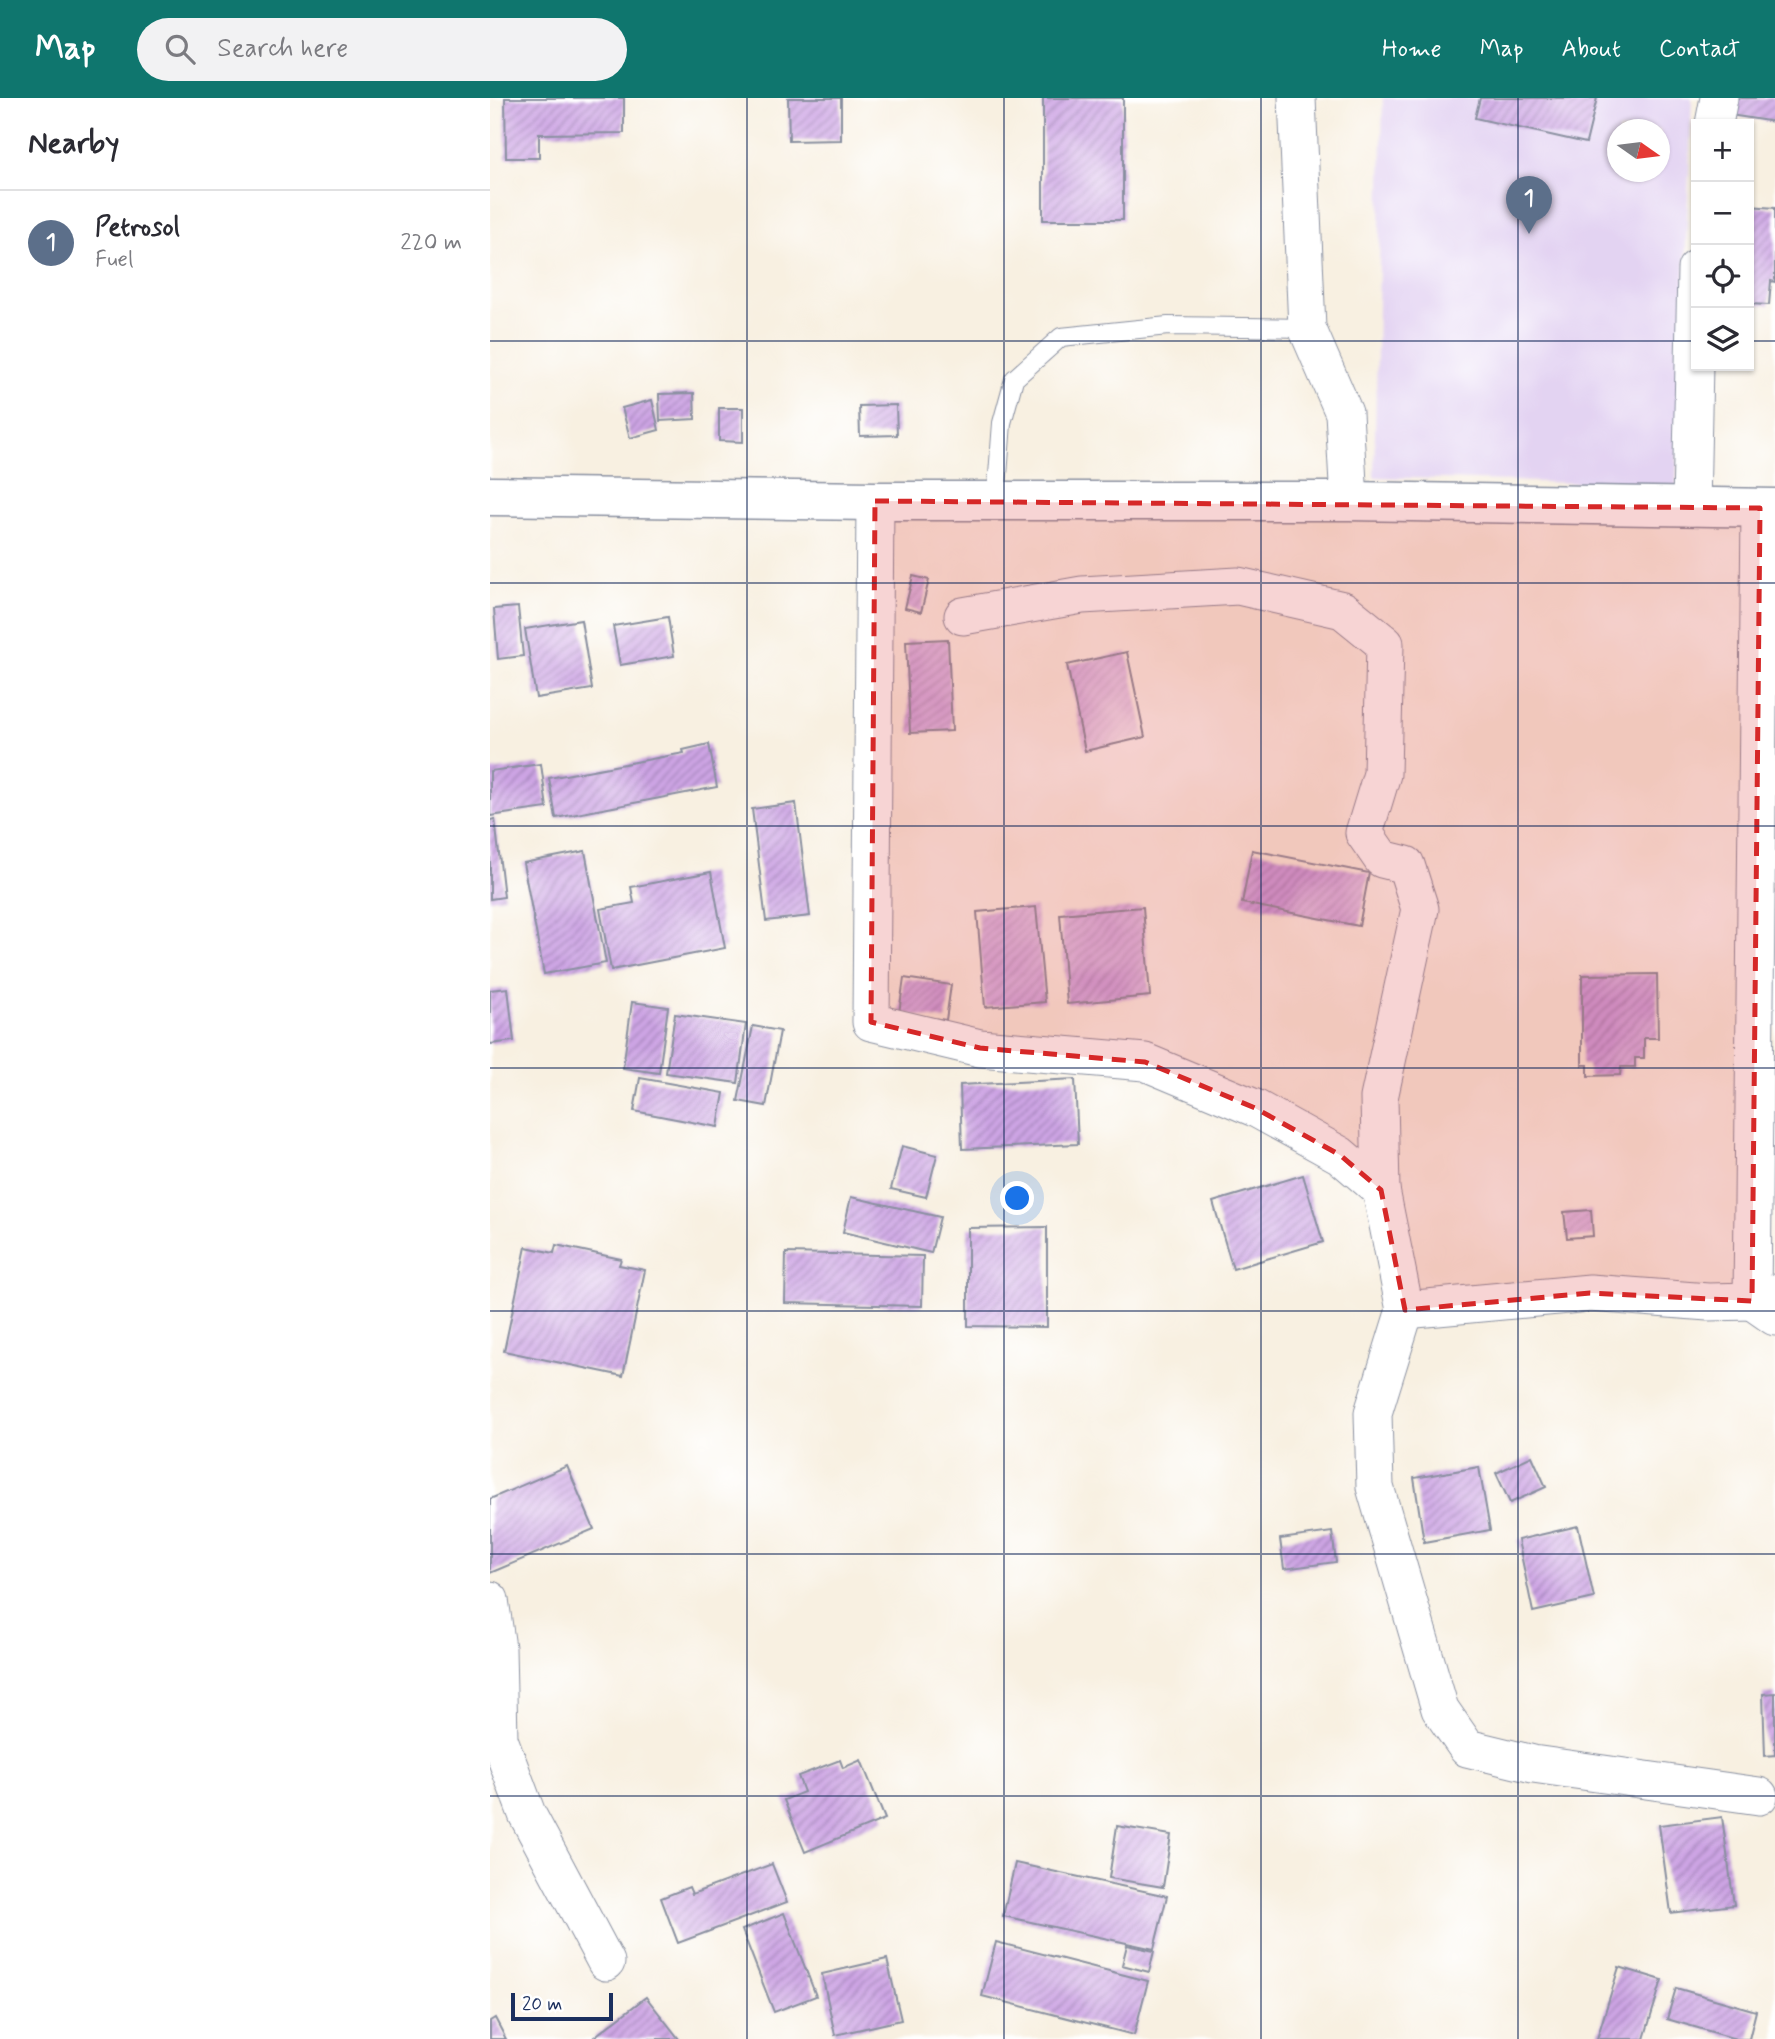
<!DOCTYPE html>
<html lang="en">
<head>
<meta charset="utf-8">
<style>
  :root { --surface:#fff; --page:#f2f2f3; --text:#2b2b33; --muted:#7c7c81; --line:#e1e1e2; --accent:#0f766e }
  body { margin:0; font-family:Mynerve,sans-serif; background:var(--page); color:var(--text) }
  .controls { position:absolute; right:21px; top:21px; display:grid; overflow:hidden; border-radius:0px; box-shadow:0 2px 5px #0004 }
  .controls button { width:63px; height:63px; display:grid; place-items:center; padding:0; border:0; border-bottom:2px solid var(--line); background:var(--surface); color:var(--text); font:35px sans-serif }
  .compass { position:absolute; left:1117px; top:21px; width:63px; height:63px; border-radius:50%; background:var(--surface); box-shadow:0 2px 5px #0004; rotate:104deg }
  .scale { position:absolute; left:21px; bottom:18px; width:102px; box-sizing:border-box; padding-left:7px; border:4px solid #1b2f5e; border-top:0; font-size:19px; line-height:24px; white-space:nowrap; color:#1b2f5e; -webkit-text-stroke:5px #fff; paint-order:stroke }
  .you { position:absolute; left:528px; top:1101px; width:24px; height:24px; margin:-18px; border:5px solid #fff; border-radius:50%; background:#1a73e8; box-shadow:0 0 0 10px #1a73e833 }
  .badge { display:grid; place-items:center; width:46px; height:46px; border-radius:50%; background:var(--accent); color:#fff; font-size:23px; font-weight:700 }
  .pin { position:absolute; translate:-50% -58px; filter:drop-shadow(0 2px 4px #0008) }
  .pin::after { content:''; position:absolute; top:37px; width:24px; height:21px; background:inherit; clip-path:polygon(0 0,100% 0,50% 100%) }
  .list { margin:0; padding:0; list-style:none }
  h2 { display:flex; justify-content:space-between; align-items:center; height:91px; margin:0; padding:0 28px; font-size:30px }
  h2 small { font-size:23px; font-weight:400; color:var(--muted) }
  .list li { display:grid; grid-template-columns:46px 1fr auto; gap:21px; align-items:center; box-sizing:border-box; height:105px; padding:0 28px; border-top:2px solid var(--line) }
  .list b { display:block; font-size:26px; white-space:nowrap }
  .list p { margin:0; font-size:23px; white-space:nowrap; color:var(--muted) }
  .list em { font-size:23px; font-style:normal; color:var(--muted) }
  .icon { flex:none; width:38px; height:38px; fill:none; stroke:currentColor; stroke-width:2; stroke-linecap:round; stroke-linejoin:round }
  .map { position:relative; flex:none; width:1285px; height:1941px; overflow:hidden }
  header { display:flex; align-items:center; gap:42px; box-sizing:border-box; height:98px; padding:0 35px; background:var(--accent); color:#fff }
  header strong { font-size:33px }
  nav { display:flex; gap:38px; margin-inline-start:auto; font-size:24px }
  .search { width:490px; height:63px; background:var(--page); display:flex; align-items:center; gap:18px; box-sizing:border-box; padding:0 24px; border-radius:38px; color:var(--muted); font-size:26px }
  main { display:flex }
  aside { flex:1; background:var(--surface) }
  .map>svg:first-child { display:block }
  .built { fill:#e3d3f2; fill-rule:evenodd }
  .building { fill:url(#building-hatch) }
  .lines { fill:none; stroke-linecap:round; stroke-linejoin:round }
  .lane-casing { stroke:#8a90a0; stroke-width:20 }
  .street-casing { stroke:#8a90a0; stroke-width:39 }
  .highway-casing { stroke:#8a90a0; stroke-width:41 }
  .lane { stroke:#fff; stroke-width:18 }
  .street { stroke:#fff; stroke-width:37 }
  .highway { stroke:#fff; stroke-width:38 }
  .marked { fill:#d62828; fill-opacity:0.2; stroke:#d62828; stroke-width:5; stroke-dasharray:14 9; stroke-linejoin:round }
  .grid { fill:none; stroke:#1b2f5e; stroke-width:2; stroke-opacity:0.55 }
</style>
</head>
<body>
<header>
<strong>Map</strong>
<div class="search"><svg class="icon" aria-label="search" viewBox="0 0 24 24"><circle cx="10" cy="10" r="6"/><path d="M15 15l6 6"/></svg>Search here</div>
<nav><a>Home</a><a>Map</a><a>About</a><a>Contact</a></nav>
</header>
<main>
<aside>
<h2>Nearby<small></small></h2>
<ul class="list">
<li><span class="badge" style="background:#5c6f8a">1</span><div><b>Petrosol</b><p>Fuel</p></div><em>220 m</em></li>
</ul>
</aside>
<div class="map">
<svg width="1285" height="1941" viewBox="0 0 1285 1941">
  <defs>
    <pattern id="building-hatch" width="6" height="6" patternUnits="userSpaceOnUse" patternTransform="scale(1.75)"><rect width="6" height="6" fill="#cda4e4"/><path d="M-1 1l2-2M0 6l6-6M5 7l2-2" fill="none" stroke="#a686bc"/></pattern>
  </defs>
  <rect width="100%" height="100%" fill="#fff"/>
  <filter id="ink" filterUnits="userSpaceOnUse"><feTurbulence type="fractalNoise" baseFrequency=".0143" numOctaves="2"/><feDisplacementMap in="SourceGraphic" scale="14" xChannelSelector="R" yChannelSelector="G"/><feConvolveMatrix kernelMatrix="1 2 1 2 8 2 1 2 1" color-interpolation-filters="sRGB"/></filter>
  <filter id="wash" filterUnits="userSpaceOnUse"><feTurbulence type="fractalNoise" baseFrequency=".00686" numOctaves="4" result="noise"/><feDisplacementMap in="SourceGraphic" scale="28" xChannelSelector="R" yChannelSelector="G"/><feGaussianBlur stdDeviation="1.57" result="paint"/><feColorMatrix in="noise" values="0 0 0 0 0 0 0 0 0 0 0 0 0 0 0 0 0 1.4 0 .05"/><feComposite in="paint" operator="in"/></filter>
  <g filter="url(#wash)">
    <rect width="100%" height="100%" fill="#f8f0e1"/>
    <path class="built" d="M893 0H1202L1186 388 884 379ZM1128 32H1170V74H1128Z"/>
    <g id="blocks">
      <g class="building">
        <path d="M15 0H134V35L49 36V60H16Z"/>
        <path d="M298 0H351V42L299 43Z"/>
        <rect x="553" y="0" width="80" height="122"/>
        <path d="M990 0H1107L1096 45 985 20Z"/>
        <path d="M1243 0H1285V24L1240 17Z"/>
        <path d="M1259 108 1285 110V184L1281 183 1279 207 1259 206Z"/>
        <path d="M204 295 205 321 170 323 169 296Z"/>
        <path d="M162 302 169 332 140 340 132 310Z"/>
        <path d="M406 307 407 337 370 338 369 308Z"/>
        <path d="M229 310H253V344L229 343Z"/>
        <path d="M423 478 439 482 431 514 415 510Z"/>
        <path d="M28 509 33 558 8 561 4 511Z"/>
        <path d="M178 519 184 558 130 567 123 528Z"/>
        <path d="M91 522 102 591 46 600 35 531Z"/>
        <path d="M458 541 462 633 420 635 416 543Z"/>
        <path d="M637 554 655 639 595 653 577 567Z"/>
        <path d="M219 646 227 689 66 720 59 680 194 655 193 652Z"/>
        <path d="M51 666 57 710 0 718V673Z"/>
        <path d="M306 705 320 818 276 823 262 711Z"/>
        <path d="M5 721 14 799 0 801V722Z"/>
        <path d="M762 752 879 775 869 828 752 805Z"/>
        <path d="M95 753 116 865 54 876 33 765Z"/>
        <path d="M221 774 235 850 121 872 110 811 144 805 141 789Z"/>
        <path d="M546 809 555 904 495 909 487 814Z"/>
        <path d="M653 809 660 898 577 906 570 816Z"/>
        <path d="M1167 876 1168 940H1154V960H1145V969H1131L1130 977 1098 978V967H1092V877Z"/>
        <path d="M414 880 461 887 456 922 409 915Z"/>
        <path d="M18 890 24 943 0 946V892Z"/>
        <path d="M142 904 178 909 169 975 133 970Z"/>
        <path d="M185 916 256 926 248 985 176 975Z"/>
        <path d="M263 928 290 933 276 1008 248 1003Z"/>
        <path d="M150 980 234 995 228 1029 144 1013Z"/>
        <path d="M585 981 588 1046 472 1051 470 987Z"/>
        <path d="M412 1048 447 1057 436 1099 401 1091Z"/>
        <path d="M813 1077 833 1144 743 1171 723 1104Z"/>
        <path d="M361 1099 450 1119 441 1155 353 1134Z"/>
        <path d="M1101 1112 1103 1138 1077 1140 1074 1114Z"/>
        <path d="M557 1129V1229L478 1228V1130Z"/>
        <path d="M66 1147 131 1161 129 1167 155 1172 133 1278 14 1253 36 1149 64 1155Z"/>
        <path d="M296 1155 433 1158 432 1208 295 1205Z"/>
        <path d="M1042 1358 1056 1389 1020 1405 1006 1375Z"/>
        <path d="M77 1368 104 1431 0 1475V1401Z"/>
        <path d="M989 1369 1000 1432 934 1444 924 1380Z"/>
        <path d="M1088 1428 1104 1500 1043 1514 1028 1442Z"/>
        <path d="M842 1434 846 1464 794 1471 790 1441Z"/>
        <path d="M1285 1595V1657L1275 1658 1273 1596Z"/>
        <path d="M350 1662 353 1670 371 1662 395 1721 315 1754 294 1702 314 1694 308 1678Z"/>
        <path d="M1232 1719 1244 1807 1181 1815 1169 1727Z"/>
        <path d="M627 1728 681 1737 673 1789 619 1780Z"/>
        <path d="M525 1765 677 1798 664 1851 513 1818Z"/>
        <path d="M282 1766 297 1804 188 1845 171 1800 199 1789 202 1796Z"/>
        <path d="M294 1815 326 1898 284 1914 252 1832Z"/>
        <path d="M506 1844 658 1883 644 1937 492 1898Z"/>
        <path d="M637 1847 664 1853 659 1874 632 1867Z"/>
        <path d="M397 1861 411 1922 345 1937 332 1876Z"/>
        <path d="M1129 1869 1172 1882 1154 1941H1107Z"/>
        <path d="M1186 1890 1266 1913 1259 1941H1246L1177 1921Z"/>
        <path d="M156 1899 189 1941H106L104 1939Z"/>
        <path d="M5 1920 16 1941H0V1923Z"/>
      </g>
    </g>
  </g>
  <g filter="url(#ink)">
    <use href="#blocks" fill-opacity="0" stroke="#8a90a0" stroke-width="2"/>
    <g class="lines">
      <g class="lane-casing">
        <path id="lane" d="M506 403 512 325 524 281 571 239 678 228 817 230"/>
      </g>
      <g class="street-casing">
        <g id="street">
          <path d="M807 0 817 230 854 315 859 403"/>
          <path d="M1224 26 1229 0"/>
          <path d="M385 403 381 924 490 950 655 964 765 1010 850 1057 891 1092 915 1212 883 1315 885 1389 950 1611 977 1650 1043 1666 1269 1698"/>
          <path d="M1201 409 1206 171"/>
          <path d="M1270 410 1262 1203 1285 1219"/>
          <path d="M473 518 592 497 748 488 853 512 895 546 892 676 874 735 892 761 916 767 930 811 889 1000 891 1092"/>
          <path d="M915 1212 1100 1195 1218 1204 1262 1203 1285 1195"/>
          <path d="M0 1502 7 1550 9 1641 37 1716 116 1864"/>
        </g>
      </g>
      <g class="highway-casing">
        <path id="highway" d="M0 398 385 403H859L1285 410"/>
      </g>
      <use href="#lane" class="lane"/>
      <use href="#street" class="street"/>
      <use href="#highway" class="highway"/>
    </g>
  </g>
  <path class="marked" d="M385 403 1270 410 1262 1203 1100 1195 915 1212 891 1092 850 1057 765 1010 655 964 490 950 381 924Z"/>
  <path class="grid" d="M257 0V1941M514 0V1941M771 0V1941M1028 0V1941M0 243H1206M1259 243H1285M0 485H1285M0 728H1285M0 970H1285M0 1213H1285M0 1456H1285M0 1698H1285"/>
</svg>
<div class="controls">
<button>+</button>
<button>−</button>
<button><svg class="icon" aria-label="locate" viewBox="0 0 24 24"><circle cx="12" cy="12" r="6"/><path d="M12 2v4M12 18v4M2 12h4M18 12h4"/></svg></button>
<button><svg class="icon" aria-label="layers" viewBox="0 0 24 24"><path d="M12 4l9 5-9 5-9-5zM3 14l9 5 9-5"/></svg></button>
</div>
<svg class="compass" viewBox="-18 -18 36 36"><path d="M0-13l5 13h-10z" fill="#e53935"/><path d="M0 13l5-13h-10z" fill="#7c7c81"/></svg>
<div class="scale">20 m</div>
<div class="you"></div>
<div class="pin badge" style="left:1039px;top:136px;background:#5c6f8a">1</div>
</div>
</main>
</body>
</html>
